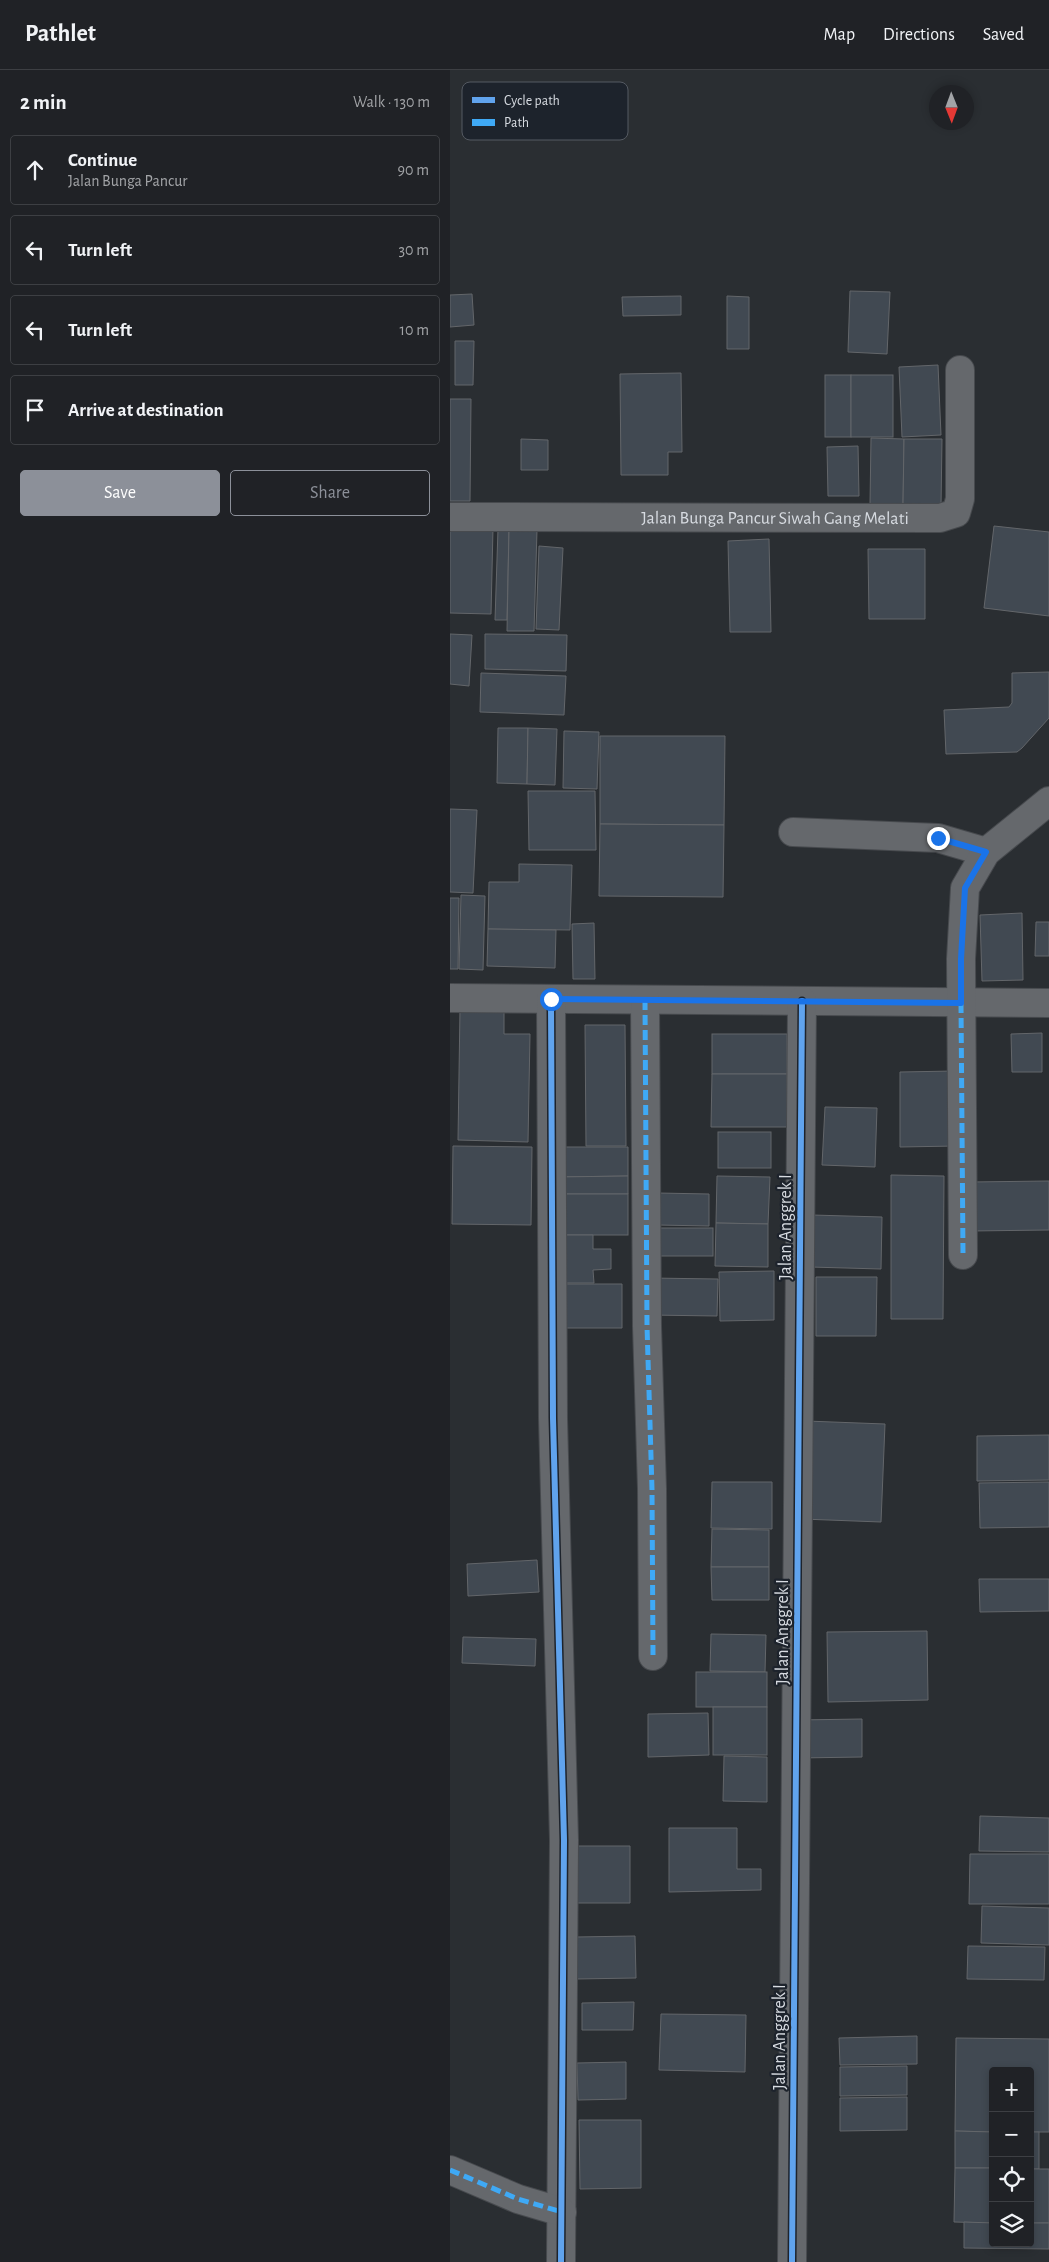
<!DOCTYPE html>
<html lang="en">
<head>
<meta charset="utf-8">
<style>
  :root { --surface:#202226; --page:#282a2e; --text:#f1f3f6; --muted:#a2a4a7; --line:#3d3f43; --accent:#8c9099 }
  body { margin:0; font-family:"Alegreya Sans",sans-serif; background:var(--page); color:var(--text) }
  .controls { position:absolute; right:15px; bottom:15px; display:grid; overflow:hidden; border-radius:5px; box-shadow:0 2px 8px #0003 }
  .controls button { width:45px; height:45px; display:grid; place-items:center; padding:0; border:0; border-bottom:1px solid var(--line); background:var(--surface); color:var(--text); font:25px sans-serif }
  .compass { position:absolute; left:479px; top:15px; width:45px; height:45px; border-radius:50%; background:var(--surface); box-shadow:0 2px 8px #0003; rotate:179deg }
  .stop { position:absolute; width:15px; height:15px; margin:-11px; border:4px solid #1a73e8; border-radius:50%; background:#fff }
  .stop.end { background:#1a73e8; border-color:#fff; box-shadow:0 1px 5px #0008 }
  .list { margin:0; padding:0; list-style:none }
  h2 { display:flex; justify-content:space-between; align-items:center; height:65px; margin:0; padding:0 20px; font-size:21px }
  h2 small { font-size:16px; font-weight:400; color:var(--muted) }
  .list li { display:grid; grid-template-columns:32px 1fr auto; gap:15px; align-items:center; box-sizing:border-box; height:70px; margin:0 10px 10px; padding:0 10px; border:1px solid var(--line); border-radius:5px }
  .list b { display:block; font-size:19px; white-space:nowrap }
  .list p { margin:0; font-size:16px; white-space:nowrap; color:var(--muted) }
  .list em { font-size:16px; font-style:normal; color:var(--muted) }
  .actions { display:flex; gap:10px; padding:15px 20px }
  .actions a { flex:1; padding:11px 0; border:1px solid var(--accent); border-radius:5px; text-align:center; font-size:18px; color:var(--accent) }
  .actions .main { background:var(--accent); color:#fff }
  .icon { flex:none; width:28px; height:28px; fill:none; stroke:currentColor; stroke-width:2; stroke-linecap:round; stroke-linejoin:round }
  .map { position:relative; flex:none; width:599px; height:2192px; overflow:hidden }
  header { display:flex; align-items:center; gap:30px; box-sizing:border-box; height:70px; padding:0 25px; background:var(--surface); border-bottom:1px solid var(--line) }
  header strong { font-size:24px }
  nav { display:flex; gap:28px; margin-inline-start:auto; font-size:18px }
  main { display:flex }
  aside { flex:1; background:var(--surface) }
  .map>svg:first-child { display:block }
  .building { fill:#414952; stroke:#63666a }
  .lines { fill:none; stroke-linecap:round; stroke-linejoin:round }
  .minor-casing { stroke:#474a4e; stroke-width:30 }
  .minor { stroke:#65686c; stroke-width:28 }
  .quiet { stroke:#3fa9f5; stroke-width:5; stroke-dasharray:10 5; stroke-linecap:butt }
  .cycleway-casing { stroke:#1d232c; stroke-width:9 }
  .cycleway { stroke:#60a3ed; stroke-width:6 }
  .route { stroke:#1a73e8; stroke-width:6 }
  .labels { text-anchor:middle; stroke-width:4.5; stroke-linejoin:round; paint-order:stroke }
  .street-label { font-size:18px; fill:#d7dbe1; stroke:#1d232c }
  .key { fill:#1d232c; stroke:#555a62; stroke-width:1 }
  .key-label { font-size:14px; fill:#d7dbe1 }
</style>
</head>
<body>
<header>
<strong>Pathlet</strong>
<nav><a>Map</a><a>Directions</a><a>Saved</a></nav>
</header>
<main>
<aside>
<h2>2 min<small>Walk · 130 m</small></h2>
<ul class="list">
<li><svg class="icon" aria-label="ahead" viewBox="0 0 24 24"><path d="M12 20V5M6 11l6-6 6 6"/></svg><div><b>Continue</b><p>Jalan Bunga Pancur</p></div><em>90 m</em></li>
<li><svg class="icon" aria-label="left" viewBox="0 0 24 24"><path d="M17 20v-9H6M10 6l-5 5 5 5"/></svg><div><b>Turn left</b></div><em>30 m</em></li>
<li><svg class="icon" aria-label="left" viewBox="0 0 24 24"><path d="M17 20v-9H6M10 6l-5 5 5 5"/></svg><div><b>Turn left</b></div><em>10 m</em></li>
<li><svg class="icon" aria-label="arrive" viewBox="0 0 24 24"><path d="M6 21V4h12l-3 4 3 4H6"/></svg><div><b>Arrive at destination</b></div></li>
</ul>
<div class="actions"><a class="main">Save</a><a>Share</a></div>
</aside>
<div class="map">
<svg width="599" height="2192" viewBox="0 0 599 2192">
  <rect width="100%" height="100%" fill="#2a2e32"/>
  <g class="building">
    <path d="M400 221 440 222 437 284 398 282Z"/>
    <path d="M22 224 24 255 0 257V225Z"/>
    <path d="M231 226V245L173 246 172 227Z"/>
    <path d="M277 226 299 227V279H277Z"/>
    <path d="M5 271H24L23 315H5Z"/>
    <path d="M488 295 491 365 452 367 449 297Z"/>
    <path d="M231 303 232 382H218V405H171L170 304Z"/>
    <rect x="375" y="305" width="26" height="62"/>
    <rect x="401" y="305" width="42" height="62"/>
    <path d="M0 329H21L20 431H0Z"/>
    <path d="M421 368 454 369 453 435 420 434Z"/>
    <path d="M71 369 98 370V400H71Z"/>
    <path d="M454 369H492L491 436 453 435Z"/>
    <path d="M408 376 409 426H378L377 377Z"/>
    <path d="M544 456 599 462V546L534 538Z"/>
    <path d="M0 457 43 458 41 544 0 543Z"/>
    <path d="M48 459 59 460 57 550H45Z"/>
    <path d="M59 460H87L84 561H57Z"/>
    <path d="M319 469 321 562H280L278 471Z"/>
    <path d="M89 476 113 478 109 560 86 559Z"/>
    <path d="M418 479H475V549H419Z"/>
    <path d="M0 564 22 565 19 616 0 614Z"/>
    <path d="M35 564 117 565 116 601 35 599Z"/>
    <path d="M599 602V648L572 678 567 682 496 684 494 640 559 637 562 633V603Z"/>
    <path d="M31 603 116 606 114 645 30 642Z"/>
    <path d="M48 658H78L77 714 47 713Z"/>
    <path d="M78 658 107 659 105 715 77 714Z"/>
    <path d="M114 661 149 662 147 719 113 718Z"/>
    <path d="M150 666H275L274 755 150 754Z"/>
    <path d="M78 721H145L146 780H79Z"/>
    <path d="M0 739 27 740 23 823 0 822Z"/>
    <path d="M150 754 274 755 273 827 149 826Z"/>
    <path d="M69 794 122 795 120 860 38 859 39 812H69Z"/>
    <path d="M11 825 35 826 33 900 9 899Z"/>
    <path d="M0 828H9L8 899H0Z"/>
    <path d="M572 843 573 910 532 911 530 845Z"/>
    <path d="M586 852H599V886H585Z"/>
    <path d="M144 853 145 909H123L122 854Z"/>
    <path d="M38 859 106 860 105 898 37 896Z"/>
    <path d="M10 939 54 940V964H80L78 1072 8 1070Z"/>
    <path d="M135 955H175L176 1076H136Z"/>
    <path d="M592 963V1002H562L561 964Z"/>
    <rect x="262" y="964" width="75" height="40"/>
    <path d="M504 1001 506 1076 450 1077V1002Z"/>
    <path d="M262 1004H337V1057H261Z"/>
    <path d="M375 1037 427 1038 425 1097 372 1095Z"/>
    <rect x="268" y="1062" width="53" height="36"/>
    <path d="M3 1076 82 1077 81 1155 2 1154Z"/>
    <path d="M105 1077H178V1106L105 1107Z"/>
    <path d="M441 1105 494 1106 493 1249H441Z"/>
    <path d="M178 1106V1124H105V1107Z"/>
    <path d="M267 1106 320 1107 318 1154 266 1153Z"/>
    <path d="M599 1111V1160L521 1161 520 1112Z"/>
    <path d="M208 1123 259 1124V1156L207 1155Z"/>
    <rect x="105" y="1124" width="73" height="41"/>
    <path d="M362 1145 432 1147 431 1199 360 1197Z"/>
    <path d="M266 1153 318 1154V1197L265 1196Z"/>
    <rect x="210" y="1158" width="53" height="28"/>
    <path d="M105 1165H143V1179H161V1199L143 1200 144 1213H105Z"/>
    <path d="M324 1201V1250L270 1251 269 1202Z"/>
    <path d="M366 1207H427L426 1266H366Z"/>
    <path d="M200 1208 268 1209 267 1246 199 1245Z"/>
    <path d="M113 1214H172V1258H112Z"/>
    <path d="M356 1351 435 1354 431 1452 352 1449Z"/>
    <path d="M599 1365V1410L527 1411V1366Z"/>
    <path d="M262 1412H322V1459L261 1458Z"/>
    <path d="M599 1412V1457L530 1458 529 1413Z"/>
    <path d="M262 1459 319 1460V1497H261Z"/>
    <path d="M87 1490 89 1522 18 1526 17 1494Z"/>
    <path d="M261 1497H319V1530H262Z"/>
    <path d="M529 1509H599V1541L530 1542Z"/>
    <path d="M477 1561 478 1630 378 1632 377 1562Z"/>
    <path d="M261 1564 316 1565 315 1602 260 1601Z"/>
    <path d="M13 1567 86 1569 85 1596 12 1593Z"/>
    <rect x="246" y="1602" width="71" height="35"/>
    <rect x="263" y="1637" width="54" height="48"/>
    <path d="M258 1643 259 1685 198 1687V1644Z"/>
    <path d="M412 1649V1687L348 1688 347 1650Z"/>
    <path d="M274 1686 317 1687V1732L273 1731Z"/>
    <path d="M530 1746 599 1748V1782L529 1781Z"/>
    <path d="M219 1758H287V1799H311V1820L219 1822Z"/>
    <path d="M122 1776H180V1833H123Z"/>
    <path d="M520 1784H599V1834H519Z"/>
    <path d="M532 1836 599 1838V1875L531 1873Z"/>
    <path d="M185 1866 186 1908 126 1909V1867Z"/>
    <path d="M518 1876 595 1877 594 1910 517 1909Z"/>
    <path d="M184 1932 183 1960H132V1933Z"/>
    <path d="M211 1944 296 1945 295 2002 209 2000Z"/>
    <path d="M467 1966V1994L390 1995 389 1968Z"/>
    <path d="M506 1968 599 1969V2062H580V2001H543V2062L505 2061Z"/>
    <path d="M176 1992V2029L128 2030 127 1993Z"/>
    <path d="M457 1996V2025L390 2026V1997Z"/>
    <path d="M457 2027V2060L390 2061V2028Z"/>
    <path d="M129 2050H191V2118L130 2119Z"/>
    <path d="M505 2061 543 2062V2098H505Z"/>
    <rect x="580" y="2062" width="9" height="37"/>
    <path d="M505 2098H543V2153L504 2152Z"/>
    <rect x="580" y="2099" width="19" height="54"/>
    <path d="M514 2152 543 2153V2173H580V2153H599V2179L514 2178Z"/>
  </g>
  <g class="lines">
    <g class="minor-casing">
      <g id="minor">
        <path id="s1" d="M0 447 490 448 506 443 510 429V300"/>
        <path d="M343 762 488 768 536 782"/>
        <path d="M0 928 599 933"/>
        <path d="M101 929 103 1348 114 1770 111 2192"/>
        <path d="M195 930 197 1256 202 1419 203 1586"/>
        <path d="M513 1185 511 889 515 818 536 782 599 731"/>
        <path d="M0 2100 68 2129 112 2142"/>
        <path d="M342 2192 352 931"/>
      </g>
    </g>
    <use href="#minor" class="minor"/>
    <g class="quiet">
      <path d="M195 930 197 1256 202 1419 203 1586"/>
      <path d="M511 933 513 1185"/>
      <path d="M0 2100 68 2129 112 2142"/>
    </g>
    <g class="cycleway-casing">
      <g id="cycleway">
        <path d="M101 929 103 1348 114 1770 111 2192"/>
        <path d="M342 2192 352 931"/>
      </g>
    </g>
    <use href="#cycleway" class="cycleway"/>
  </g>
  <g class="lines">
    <path class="route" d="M101 929 511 933V889L515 818 536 782 488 768"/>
  </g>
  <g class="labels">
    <g class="street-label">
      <text dy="6" stroke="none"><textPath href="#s1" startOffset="325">Jalan Bunga Pancur Siwah Gang Melati</textPath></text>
      <text transform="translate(335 1157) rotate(-90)" y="6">Jalan Anggrek I</text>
      <text transform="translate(332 1562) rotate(-90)" y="6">Jalan Anggrek I</text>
      <text transform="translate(329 1967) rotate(-90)" y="6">Jalan Anggrek I</text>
    </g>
  </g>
  <rect x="12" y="12" width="166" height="58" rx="8" class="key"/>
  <rect x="22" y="27" width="23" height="6" fill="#60a3ed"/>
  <rect x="22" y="49" width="23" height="7" fill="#3fa9f5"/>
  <g class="key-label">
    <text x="54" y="35">Cycle path</text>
    <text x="54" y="57">Path</text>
  </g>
</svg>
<div class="controls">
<button>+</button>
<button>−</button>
<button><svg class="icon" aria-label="locate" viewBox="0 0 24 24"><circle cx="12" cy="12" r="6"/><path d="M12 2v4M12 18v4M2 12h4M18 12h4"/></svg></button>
<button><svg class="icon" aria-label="layers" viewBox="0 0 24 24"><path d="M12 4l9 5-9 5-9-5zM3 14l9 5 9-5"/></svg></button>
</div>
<svg class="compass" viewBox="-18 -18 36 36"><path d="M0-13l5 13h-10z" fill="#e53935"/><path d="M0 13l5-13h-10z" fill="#a2a4a7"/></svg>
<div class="stop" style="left:101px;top:929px"></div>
<div class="stop end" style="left:488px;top:768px"></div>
</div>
</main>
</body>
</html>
